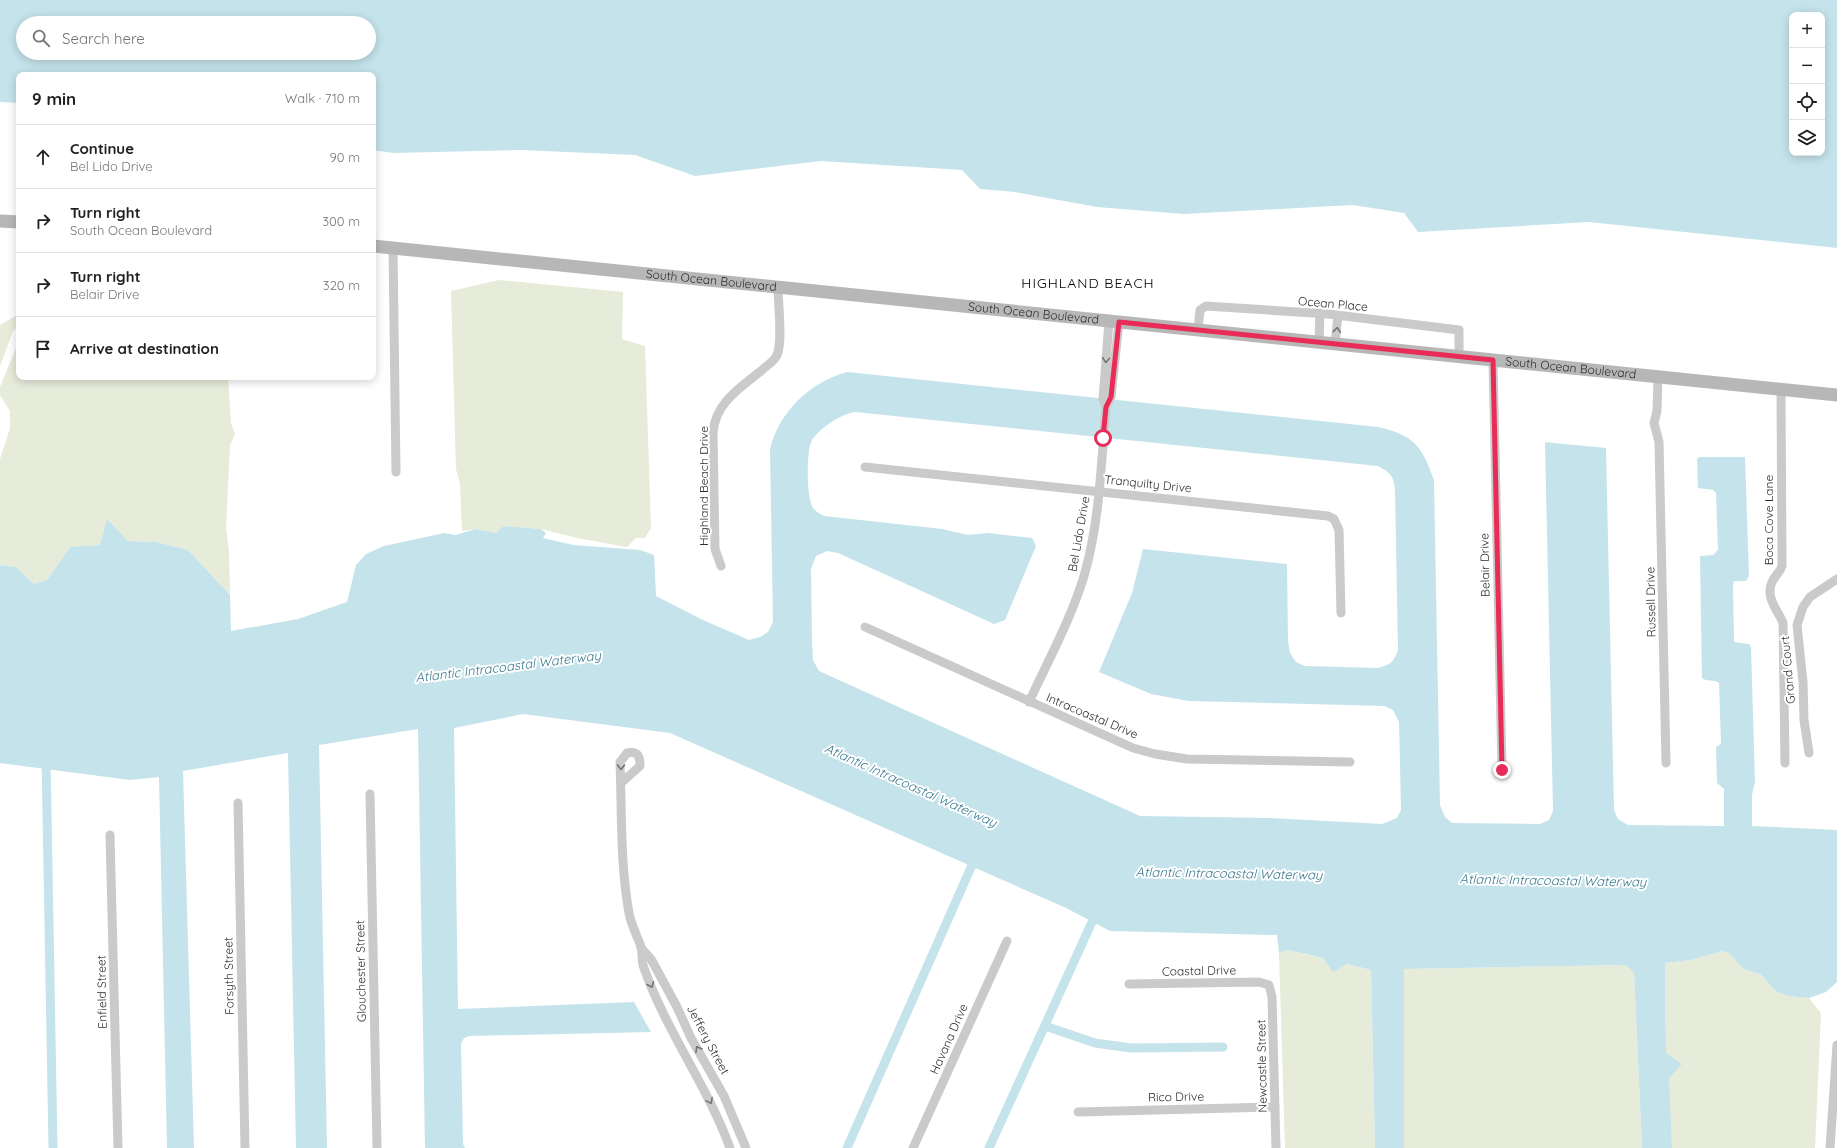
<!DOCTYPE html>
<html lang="en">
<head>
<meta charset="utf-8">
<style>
  :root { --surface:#fff; --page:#f6f6f6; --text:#202124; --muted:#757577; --line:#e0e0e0 }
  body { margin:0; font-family:Quicksand,sans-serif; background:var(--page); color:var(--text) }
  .controls { position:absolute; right:12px; top:12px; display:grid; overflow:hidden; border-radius:8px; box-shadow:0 2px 10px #0003 }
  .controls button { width:36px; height:36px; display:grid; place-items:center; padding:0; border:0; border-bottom:1px solid var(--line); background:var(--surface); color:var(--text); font:20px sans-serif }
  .stop { position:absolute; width:12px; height:12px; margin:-9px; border:3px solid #e82b57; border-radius:50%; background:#fff }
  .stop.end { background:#e82b57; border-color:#fff; box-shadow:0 1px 4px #0008 }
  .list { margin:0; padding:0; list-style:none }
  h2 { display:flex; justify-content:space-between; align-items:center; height:52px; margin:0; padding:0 16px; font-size:17px }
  h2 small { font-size:13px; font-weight:400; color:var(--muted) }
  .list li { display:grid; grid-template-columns:26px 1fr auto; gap:12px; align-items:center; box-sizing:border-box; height:64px; padding:0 16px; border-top:1px solid var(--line) }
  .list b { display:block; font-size:15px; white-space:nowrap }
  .list p { margin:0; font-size:13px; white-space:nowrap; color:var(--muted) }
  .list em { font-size:13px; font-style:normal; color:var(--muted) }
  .icon { flex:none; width:22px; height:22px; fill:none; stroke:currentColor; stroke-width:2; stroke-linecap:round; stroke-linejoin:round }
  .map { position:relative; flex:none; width:1837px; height:1148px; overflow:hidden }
  .search { position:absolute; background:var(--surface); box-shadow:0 2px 10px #0003; left:16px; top:16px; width:360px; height:44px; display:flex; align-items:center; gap:10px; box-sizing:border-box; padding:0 14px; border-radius:22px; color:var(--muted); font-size:15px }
  .panel { position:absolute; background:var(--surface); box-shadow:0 2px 10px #0003; left:16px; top:72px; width:360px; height:308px; border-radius:8px }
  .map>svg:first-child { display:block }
  .green { fill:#e6ebda }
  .water { fill:#c5e3eb; fill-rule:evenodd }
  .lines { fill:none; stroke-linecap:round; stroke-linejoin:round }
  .canal { stroke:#c5e3eb; stroke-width:9 }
  .street { stroke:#cacaca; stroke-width:9 }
  .secondary { stroke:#b7b7b7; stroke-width:13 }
  .oneway { stroke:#747474 }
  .route { stroke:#e82b57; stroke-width:5 }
  .labels { text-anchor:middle; stroke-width:4; stroke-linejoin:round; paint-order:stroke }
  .street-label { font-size:12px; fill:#2d2d2d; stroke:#fff }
  .water-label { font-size:13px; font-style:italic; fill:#3a7c90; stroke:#fff }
  .quarter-label { font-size:14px; letter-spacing:1px; fill:#000; stroke:#fff }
</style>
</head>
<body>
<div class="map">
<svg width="1837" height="1148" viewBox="0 0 1837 1148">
  <rect width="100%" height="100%" fill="#fff"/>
  <g class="green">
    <path d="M499 280 623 292 622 339 645 346 651 528 645 538H636L627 547 577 538 541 529 505 526 496 533 475 529 462 531 460 484 456 469 451 291Z"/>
    <path d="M19 314V330L17 327 13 331 0 366V325Z"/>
    <path d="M19 334V377H228L231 423 235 434 230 445 226 528 229 552 230 595 188 550 156 542 128 541 107 519 100 546 70 547 47 580 34 584 16 567 0 565V459L10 428V411L0 395V387L16 348Z"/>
    <path d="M1288 950 1371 970 1375 1148H1285L1279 953Z"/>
    <path d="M1723 951 1730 954 1743 969 1760 974 1777 992 1788 996 1809 998 1821 1013 1815 1148H1672L1666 1053 1665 963 1691 960Z"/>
    <path d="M1625 965 1634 972 1642 1148H1404L1403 969Z"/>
  </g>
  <g class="water">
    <path d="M0 0H1837V248L1589 222 1418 232 1404 213 1353 205 1184 214 1097 207 1015 192 980 189 962 170 821 161 695 176 635 155 521 150 393 153 373 150V75H19V103L0 102ZM1792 15H1822V153H1792ZM23 23H369V53H23Z"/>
    <path d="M847 372 1378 427C1414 435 1422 446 1434 480L1440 805 1445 817 1452 823 1540 824 1549 820 1553 811 1545 442 1606 448 1614 810 1618 819 1628 825 1724 826V789L1717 783 1716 747 1721 744 1719 683C1714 679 1707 682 1702 678L1700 556 1713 555 1718 550 1716 493 1713 490 1698 488 1697 459 1699 457H1745L1749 576 1746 581H1734L1733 585 1734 642 1749 644 1751 647 1755 782 1752 795V826L1837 830V982L1826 992 1809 998 1788 996 1777 992 1760 974 1743 969 1730 954 1723 951 1691 960 1665 963 1666 1053 1682 1064 1669 1078 1672 1148H1642L1634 972 1625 965 1404 969V1148H1375L1371 970 1347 964 1333 972 1323 958 1288 950 1279 953 1277 935 1110 931 1066 908 670 733 523 714 454 728 458 1009 634 1002 651 1032 469 1036 464 1038 461 1044 463 1144 465 1148H425L418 729 319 745 327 1148H296L288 753 183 771 194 1148H167L159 777 130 780 0 763V565L16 567 34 584 47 580 70 547 100 545 107 519 128 541 156 542 188 550 230 595 231 631 298 619 347 602 356 565 366 554 384 546 444 533 456 535 475 529 496 533 504 526 541 529 546 533 543 538 573 545 640 550 654 555 656 596 703 620 749 640 760 637 768 632 773 622 770 449C779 412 810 382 847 372ZM855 412 1378 466C1390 473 1394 475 1395 490L1398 650C1394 662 1390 665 1378 668L1305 666 1296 662 1290 653 1288 641 1287 564 1143 549 1132 593 1099 672 1151 694 1189 701 1385 706 1393 710 1399 722 1401 810 1397 818 1382 824 1270 818 1140 816 819 671 813 660 812 640 811 569 816 556 827 551 838 553 994 624 1005 620 1036 546 1032 538 988 533 968 535 942 529 824 516C821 514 816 512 814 509 806 501 806 450 812 440 820 428 841 414 855 412Z"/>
  </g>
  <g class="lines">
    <g class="canal">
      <path d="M46 757 53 1148"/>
      <path d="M1045 1026 1095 1043 1131 1048 1223 1047"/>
      <path d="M847 1148 976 856"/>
      <path d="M989 1148 1097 911"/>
    </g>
    <g class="street">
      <path d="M393 248 396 472"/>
      <path d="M1198 330 1200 310 1206 306 1328 314 1459 330V357"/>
      <path d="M1319 343 1320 313"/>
      <path d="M1335 344 1338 315"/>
      <path d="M1493 360 1502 770"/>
      <path d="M1658 377 1657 411 1654 423 1659 442 1666 763"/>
      <path d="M1781 390 1782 566C1780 573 1775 575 1772 582 1765 598 1778 610 1783 623L1785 763"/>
      <path d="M1106 407 1103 399 1109 321"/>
      <path d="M865 467 1328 516 1334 519 1339 530 1341 613"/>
      <path d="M721 566 715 549 713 433C715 403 740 388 762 370 767 365 775 361 777 355 783 342 778 303 778 287"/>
      <path d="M865 627 1133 748 1155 754 1187 759 1350 762"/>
      <path d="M1029 702C1048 661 1071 619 1084 576 1100 521 1101 463 1106 407L1111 397 1119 322"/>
      <path d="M1809 753 1804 720 1803 682 1797 625 1803 607 1810 597 1837 579"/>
      <path d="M621 783 640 766C640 756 638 751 627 753L620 762C622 812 620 863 629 913 631 925 637 935 641 947 643 954 641 961 644 968 666 1031 707 1085 730 1148"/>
      <path d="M370 794 377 1148"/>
      <path d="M238 803 245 1148"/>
      <path d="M110 835 118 1148"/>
      <path d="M641 948 651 959 677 1007 691 1038 724 1096 746 1148"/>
      <path d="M1129 984 1259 982 1269 985 1272 997 1276 1148"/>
      <path d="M1078 1112 1275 1107"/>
      <path d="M913 1148 1007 941"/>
      <path d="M1830 1148 1837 1045"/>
    </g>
    <g class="secondary">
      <path d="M0 221 19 222"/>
      <path id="s1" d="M373 246 1837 395"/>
    </g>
  </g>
  <defs><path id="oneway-chevron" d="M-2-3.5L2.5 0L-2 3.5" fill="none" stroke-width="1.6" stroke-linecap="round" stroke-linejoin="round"/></defs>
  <g class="oneway">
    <use href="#oneway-chevron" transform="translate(1337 330) rotate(-84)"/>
    <use href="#oneway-chevron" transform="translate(1106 360) rotate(95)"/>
    <use href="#oneway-chevron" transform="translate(621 767) rotate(91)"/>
    <use href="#oneway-chevron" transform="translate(651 985) rotate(67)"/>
    <use href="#oneway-chevron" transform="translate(698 1049) rotate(-120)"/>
    <use href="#oneway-chevron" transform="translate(710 1101) rotate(62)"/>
  </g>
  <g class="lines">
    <path class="route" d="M1103 438 1106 407 1111 397 1119 322 1493 360 1502 770"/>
  </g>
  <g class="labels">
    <g class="street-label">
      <text dy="4" stroke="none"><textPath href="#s1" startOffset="340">South Ocean Boulevard</textPath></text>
      <text transform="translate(1333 304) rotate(5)" y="4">Ocean Place</text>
      <text dy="4" stroke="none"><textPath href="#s1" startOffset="664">South Ocean Boulevard</textPath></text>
      <text dy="4" stroke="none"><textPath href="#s1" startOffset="1204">South Ocean Boulevard</textPath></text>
      <text transform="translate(1148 484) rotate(6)" y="4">Tranquilty Drive</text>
      <text transform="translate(704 486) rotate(-90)" y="4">Highland Beach Drive</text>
      <text transform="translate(1769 520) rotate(-90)" y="4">Boca Cove Lane</text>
      <text transform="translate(1079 534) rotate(-80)" y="4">Bel Lido Drive</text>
      <text transform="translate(1485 565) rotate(-91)" y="4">Belair Drive</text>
      <text transform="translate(1651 602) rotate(-91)" y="4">Russell Drive</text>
      <text transform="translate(1788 670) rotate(-95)" y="4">Grand Court</text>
      <text transform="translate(1092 716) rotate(23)" y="4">Intracoastal Drive</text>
      <text transform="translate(361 971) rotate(-91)" y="4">Glouchester Street</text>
      <text transform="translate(1199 971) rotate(-1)" y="4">Coastal Drive</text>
      <text transform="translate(229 976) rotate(-91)" y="4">Forsyth Street</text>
      <text transform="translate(102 992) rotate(-91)" y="4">Enfield Street</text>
      <text transform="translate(949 1039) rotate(-66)" y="4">Havana Drive</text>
      <text transform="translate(708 1040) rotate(62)" y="4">Jeffery Street</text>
      <text transform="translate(1262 1066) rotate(-91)" y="4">Newcastle Street</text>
      <text transform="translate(1176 1097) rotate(-1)" y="4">Rico Drive</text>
    </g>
    <g class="water-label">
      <text transform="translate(508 666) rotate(-7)" y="5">Atlantic Intracoastal Waterway</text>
      <text transform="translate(911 785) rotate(24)" y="5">Atlantic Intracoastal Waterway</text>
      <text transform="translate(1229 873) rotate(1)" y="5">Atlantic Intracoastal Waterway</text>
      <text transform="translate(1553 880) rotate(1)" y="5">Atlantic Intracoastal Waterway</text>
    </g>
    <g class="quarter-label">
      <text x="1088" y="288">HIGHLAND BEACH</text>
    </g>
  </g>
</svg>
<div class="controls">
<button>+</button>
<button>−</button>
<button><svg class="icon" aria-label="locate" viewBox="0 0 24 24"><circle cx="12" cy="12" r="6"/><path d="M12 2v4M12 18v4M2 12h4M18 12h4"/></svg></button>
<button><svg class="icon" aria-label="layers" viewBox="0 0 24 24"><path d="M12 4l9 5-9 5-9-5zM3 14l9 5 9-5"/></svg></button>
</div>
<div class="stop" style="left:1103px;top:438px"></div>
<div class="stop end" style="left:1502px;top:770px"></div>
<div class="search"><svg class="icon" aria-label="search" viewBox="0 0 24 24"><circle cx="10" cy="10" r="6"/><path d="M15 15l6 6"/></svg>Search here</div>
<section class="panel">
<h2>9 min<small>Walk · 710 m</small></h2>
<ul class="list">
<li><svg class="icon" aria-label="ahead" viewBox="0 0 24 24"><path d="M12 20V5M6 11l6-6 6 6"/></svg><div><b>Continue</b><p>Bel Lido Drive</p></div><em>90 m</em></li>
<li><svg class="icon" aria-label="right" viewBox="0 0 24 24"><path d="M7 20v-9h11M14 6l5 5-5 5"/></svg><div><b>Turn right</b><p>South Ocean Boulevard</p></div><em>300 m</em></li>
<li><svg class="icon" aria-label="right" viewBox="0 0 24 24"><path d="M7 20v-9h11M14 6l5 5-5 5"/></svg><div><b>Turn right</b><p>Belair Drive</p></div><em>320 m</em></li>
<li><svg class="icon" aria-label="arrive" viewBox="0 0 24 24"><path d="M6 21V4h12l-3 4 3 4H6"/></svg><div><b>Arrive at destination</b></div></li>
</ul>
</section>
</div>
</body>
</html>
